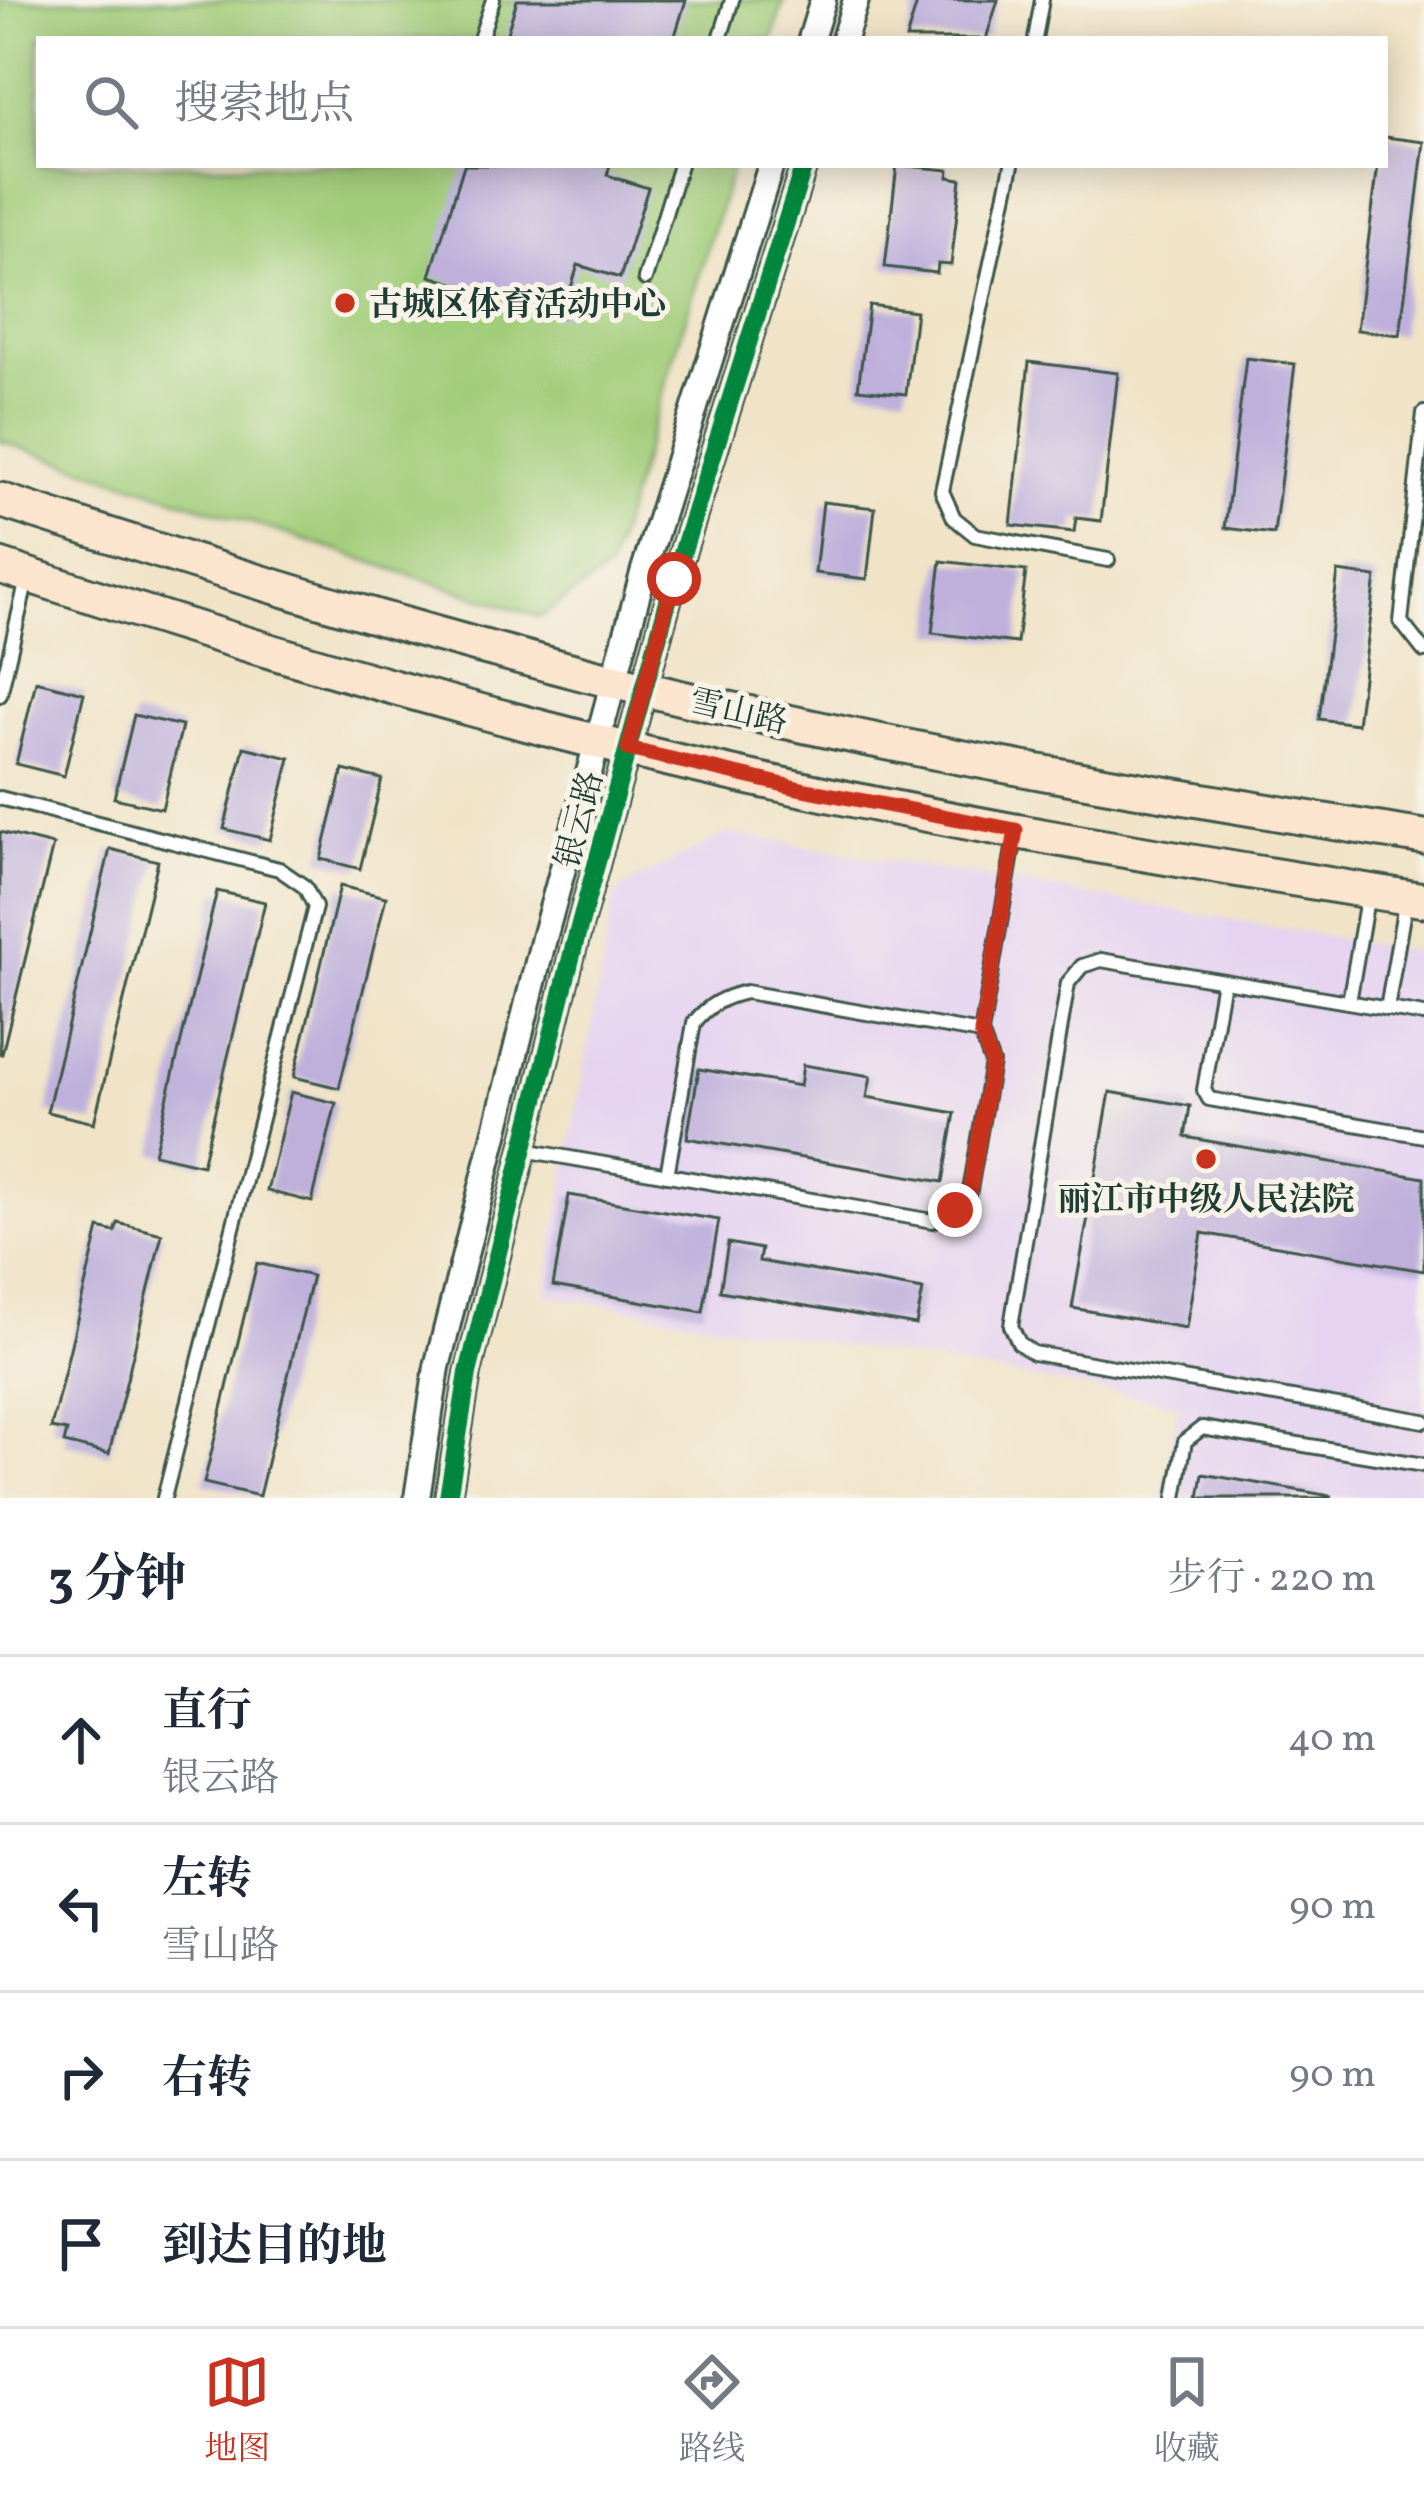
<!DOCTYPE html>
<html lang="zh">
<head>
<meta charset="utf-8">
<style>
  :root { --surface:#fff; --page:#f2f2f3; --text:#1f2937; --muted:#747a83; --line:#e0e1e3; --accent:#c8321e }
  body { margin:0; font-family:Vollkorn,"Noto Serif SC",serif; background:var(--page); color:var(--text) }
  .stop { position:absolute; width:36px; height:36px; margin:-27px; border:9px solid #c8321e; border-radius:50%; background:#fff }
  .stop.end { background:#c8321e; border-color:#fff; box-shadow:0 3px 12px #0008 }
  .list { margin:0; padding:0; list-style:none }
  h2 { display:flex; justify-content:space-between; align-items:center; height:156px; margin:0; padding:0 48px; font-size:51px }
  h2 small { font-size:39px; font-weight:400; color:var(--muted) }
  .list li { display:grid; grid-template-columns:78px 1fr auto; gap:36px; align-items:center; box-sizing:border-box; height:168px; padding:0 48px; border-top:3px solid var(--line) }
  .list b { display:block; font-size:45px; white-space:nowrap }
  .list p { margin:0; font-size:39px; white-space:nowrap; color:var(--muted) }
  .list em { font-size:39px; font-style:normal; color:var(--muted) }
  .icon { flex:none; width:66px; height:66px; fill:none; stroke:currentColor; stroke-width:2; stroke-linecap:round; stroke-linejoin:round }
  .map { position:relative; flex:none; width:1424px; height:1498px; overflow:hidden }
  .search { position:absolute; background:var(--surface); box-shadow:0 6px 30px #0003; left:36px; right:36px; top:36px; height:132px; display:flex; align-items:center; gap:30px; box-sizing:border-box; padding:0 42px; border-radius:0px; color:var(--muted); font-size:45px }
  .sheet { height:828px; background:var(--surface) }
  nav { display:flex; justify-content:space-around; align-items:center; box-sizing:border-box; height:168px; border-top:3px solid var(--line); background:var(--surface); font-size:33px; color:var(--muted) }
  nav a { display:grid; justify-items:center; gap:6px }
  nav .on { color:var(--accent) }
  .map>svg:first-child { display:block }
  .built { fill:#e5d3f1 }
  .green { fill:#a2cd7a; stroke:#608557; stroke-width:3 }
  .building { fill:#beb0db }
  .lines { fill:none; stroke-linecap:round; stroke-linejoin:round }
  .lane-casing { stroke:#3e564a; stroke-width:18 }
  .street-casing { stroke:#3e564a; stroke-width:30 }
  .secondary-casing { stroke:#3e564a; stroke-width:39 }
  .lane { stroke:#fff; stroke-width:12 }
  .street { stroke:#fff; stroke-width:24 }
  .secondary { stroke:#fce5cf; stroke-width:33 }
  .cycleway-casing { stroke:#f7f3e8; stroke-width:26 }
  .cycleway { stroke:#00873e; stroke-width:18 }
  .route { stroke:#c8321e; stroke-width:15 }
  .poi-dot { fill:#c8321e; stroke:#f7f3e8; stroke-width:4.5 }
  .labels { text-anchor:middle; stroke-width:10; stroke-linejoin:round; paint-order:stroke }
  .poi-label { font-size:33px; font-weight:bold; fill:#1f3d34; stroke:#f7f3e8; text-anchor:start }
  .street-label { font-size:33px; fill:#1f3d34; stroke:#f7f3e8 }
</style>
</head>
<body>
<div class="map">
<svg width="1424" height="1498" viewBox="0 0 1424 1498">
  <rect width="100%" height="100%" fill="#f7f3e8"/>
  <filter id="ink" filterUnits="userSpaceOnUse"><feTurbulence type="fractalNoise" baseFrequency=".00833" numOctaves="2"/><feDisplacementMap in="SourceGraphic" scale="24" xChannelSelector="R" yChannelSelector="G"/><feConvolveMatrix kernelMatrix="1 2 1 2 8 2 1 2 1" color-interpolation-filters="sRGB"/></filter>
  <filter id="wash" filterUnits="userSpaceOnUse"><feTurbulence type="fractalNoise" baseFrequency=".004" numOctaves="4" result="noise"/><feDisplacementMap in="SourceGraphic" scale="48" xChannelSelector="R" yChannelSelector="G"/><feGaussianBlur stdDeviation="2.7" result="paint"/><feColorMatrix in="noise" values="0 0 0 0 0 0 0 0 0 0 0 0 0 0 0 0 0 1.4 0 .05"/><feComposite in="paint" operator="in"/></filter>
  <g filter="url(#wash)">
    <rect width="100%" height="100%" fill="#f0e3c7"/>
    <path class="built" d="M727 833 1424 953V1498H1162L1178 1404 545 1294 615 892Z"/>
    <path class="green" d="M0 0H784L772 39H39V165H733L608 570 540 617 0 441Z"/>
    <g id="blocks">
      <g class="building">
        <path d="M517 0H686L674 39H527L507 33Z"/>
        <path d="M918 0H998L986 39H906Z"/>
        <path d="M1385 137 1424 142 1400 335 1357 330 1378 165H1385Z"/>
        <path d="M464 165H610L607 175 648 188 620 278 578 265 562 317 430 276Z"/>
        <path d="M897 165 949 170 948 177 961 179 951 265 938 264 937 273 885 267Z"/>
        <path d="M869 305 916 311 906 394 858 389Z"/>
        <path d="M1246 358 1295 364 1274 534 1225 528Z"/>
        <path d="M1029 362 1118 373 1101 521 1076 518 1074 532 1011 525Z"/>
        <path d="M823 502 875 508 867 579 815 573Z"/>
        <path d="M941 561 1026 571 1017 643 932 633Z"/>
        <path d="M1338 572 1376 577 1357 724 1319 719Z"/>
        <path d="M36 681 84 693 64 776 16 764Z"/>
        <path d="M134 715 182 726 162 809 114 798Z"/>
        <path d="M244 747 290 758 270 840 224 829Z"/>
        <path d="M343 770 382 779 360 869 321 859Z"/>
        <path d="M0 832 53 845 2 1054H0Z"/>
        <path d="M110 849 158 861 94 1123 47 1112Z"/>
        <path d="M340 886 386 897 339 1088 294 1077Z"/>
        <path d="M217 891 265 902 202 1165 154 1154Z"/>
        <path d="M803 1065 871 1076 867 1097 955 1113 943 1182 687 1138 699 1069 800 1086Z"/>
        <path d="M291 1092 336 1103 312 1202 267 1191Z"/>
        <path d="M1110 1092 1190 1106 1185 1137 1424 1178V1271L1202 1233 1186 1328 1072 1308Z"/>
        <path d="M569 1195 719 1220 703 1312 553 1286Z"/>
        <path d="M118 1223 162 1234 109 1454 64 1443 67 1431 51 1428 99 1228 115 1232Z"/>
        <path d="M728 1243 761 1249 759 1261 923 1290 916 1325 720 1291Z"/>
        <path d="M257 1263 312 1276 259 1496 204 1483Z"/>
        <path d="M1203 1474 1331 1496V1498H1199Z"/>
      </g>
    </g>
  </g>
  <g filter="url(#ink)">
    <use href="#blocks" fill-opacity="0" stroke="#3e564a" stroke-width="3"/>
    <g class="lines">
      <g class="lane-casing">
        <g id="lane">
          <path d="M480 39 493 0"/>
          <path d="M720 39 732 0"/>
          <path d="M1035 39 1042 0"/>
          <path d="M1012 165 942 491 954 518 975 535 1108 560"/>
          <path d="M645 279 680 165"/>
          <path d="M1424 413 1401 622 1424 651"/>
          <path d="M0 695 27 579"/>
          <path d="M0 798 279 869 305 887 315 907 164 1498"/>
          <path d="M1223 981 1204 1090 1209 1099 1424 1136"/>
          <path d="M1349 1002 1368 893"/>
          <path d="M1387 1009 1406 898"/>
          <path d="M1424 1015 1101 960 1082 966 1068 983 1011 1326 1019 1343 1033 1353 1424 1421"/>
          <path d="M524 1150 933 1221 955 1210 969 1196 992 1063 981 1033 1015 837"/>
          <path d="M667 1175 694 1023C708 1005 723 997 746 992L981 1033"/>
          <path d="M1175 1498 1185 1441 1202 1428 1424 1465"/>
        </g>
      </g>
      <g class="street-casing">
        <g id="street">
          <path d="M811 39 823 0"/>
          <path d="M844 39 856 0"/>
          <path d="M417 1498 437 1367 544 938 644 570 771 165"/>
          <path d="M448 1498 468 1373 574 946 674 579 804 165"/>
        </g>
      </g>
      <g class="secondary-casing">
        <g id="secondary">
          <path d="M0 500C224 573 452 643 682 698 927 756 1176 797 1424 837"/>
          <path d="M0 566C219 638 440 705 664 758 915 818 1170 859 1424 900"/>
        </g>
      </g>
      <use href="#lane" class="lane"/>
      <use href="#street" class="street"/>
      <use href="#secondary" class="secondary"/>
      <g class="cycleway-casing">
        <path id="cycleway" d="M448 1498 468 1373 574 946 674 579 804 165"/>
      </g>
      <use href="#cycleway" class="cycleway"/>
    </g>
  </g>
  <g class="lines" filter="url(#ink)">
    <path class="route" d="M674 579 628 749 797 788 1016 830 981 1033 992 1063 969 1196 955 1210"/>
  </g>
  <g class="poi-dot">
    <circle cx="345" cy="303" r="12"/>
    <circle cx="1206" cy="1159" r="12"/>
  </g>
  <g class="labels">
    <g class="poi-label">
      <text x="369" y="315">古城区体育活动中心</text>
      <text x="1206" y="1210" text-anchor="middle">丽江市中级人民法院</text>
    </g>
    <g class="street-label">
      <text transform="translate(739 710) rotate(13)" y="12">雪山路</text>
      <text transform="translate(578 819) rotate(-75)" y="12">银云路</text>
    </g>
  </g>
</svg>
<div class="stop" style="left:674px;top:579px"></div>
<div class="stop end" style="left:955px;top:1210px"></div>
<div class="search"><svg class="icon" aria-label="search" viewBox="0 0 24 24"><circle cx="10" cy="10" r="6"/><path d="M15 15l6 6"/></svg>搜索地点</div>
</div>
<section class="sheet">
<h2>3 分钟<small>步行 · 220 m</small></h2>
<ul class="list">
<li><svg class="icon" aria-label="ahead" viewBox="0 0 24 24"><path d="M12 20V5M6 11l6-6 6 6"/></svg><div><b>直行</b><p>银云路</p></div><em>40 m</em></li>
<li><svg class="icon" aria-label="left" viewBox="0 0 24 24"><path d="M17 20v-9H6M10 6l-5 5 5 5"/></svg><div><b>左转</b><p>雪山路</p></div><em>90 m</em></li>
<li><svg class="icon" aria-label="right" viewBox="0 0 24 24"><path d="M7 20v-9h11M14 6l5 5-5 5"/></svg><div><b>右转</b></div><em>90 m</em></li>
<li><svg class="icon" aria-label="arrive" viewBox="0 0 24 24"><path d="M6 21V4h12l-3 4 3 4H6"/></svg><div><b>到达目的地</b></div></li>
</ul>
</section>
<nav>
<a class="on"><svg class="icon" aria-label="map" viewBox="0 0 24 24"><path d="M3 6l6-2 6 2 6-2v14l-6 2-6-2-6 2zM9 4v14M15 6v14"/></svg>地图</a>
<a><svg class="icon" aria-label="directions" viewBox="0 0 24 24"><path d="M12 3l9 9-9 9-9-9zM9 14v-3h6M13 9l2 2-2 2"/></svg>路线</a>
<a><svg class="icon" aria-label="saved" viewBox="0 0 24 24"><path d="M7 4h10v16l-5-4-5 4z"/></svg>收藏</a>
</nav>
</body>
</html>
